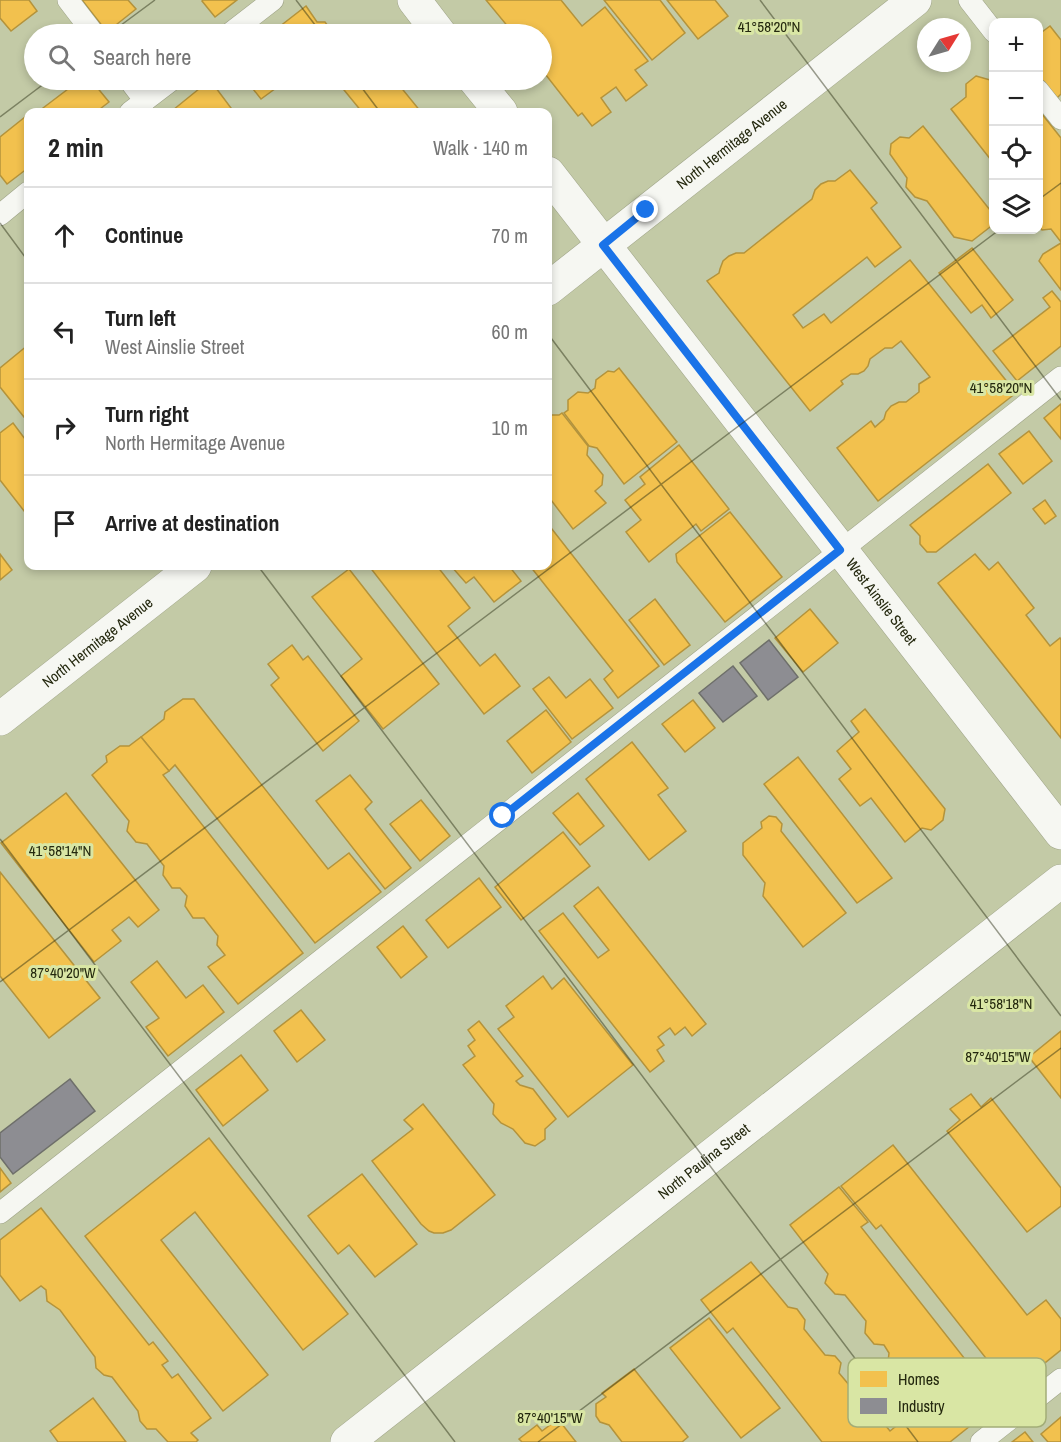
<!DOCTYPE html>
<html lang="en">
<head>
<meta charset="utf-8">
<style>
  :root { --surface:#fff; --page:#f6f6f6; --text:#222; --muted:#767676; --line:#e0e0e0 }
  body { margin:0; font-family:"Archivo Narrow",sans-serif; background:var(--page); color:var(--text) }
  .controls { position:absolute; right:18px; top:18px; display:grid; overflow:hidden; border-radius:12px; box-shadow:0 3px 9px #0003 }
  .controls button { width:54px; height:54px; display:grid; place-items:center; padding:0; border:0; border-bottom:2px solid var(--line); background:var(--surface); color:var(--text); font:30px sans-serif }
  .compass { position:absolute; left:917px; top:18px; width:54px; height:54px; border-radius:50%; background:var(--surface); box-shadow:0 3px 9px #0003; rotate:53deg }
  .stop { position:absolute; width:18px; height:18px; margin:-14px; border:4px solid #1a73e8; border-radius:50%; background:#fff }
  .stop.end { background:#1a73e8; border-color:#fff; box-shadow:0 2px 6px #0008 }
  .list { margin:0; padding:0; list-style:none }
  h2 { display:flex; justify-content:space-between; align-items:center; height:78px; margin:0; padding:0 24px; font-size:26px }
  h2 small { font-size:20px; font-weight:400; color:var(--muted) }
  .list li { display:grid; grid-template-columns:39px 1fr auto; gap:18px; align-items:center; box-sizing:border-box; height:96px; padding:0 24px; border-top:2px solid var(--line) }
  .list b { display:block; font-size:22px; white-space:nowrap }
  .list p { margin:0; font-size:20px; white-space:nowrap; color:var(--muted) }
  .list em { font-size:20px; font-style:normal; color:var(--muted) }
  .icon { flex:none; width:33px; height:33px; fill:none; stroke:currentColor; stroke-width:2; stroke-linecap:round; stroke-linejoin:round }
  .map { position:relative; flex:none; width:1061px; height:1442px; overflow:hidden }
  .search { position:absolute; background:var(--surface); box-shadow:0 3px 9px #0003; left:24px; top:24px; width:528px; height:66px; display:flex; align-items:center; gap:15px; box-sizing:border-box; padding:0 21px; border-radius:33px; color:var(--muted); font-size:22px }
  .panel { position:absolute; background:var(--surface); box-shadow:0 3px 9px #0003; left:24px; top:108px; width:528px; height:462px; border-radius:12px }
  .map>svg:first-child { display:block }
  .homes { fill:#f2c14e; stroke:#b4933b; stroke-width:1.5 }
  .industry { fill:#8d8d92; stroke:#6e6f6a; stroke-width:1.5 }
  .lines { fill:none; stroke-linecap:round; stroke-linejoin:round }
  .lane-casing { stroke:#9da286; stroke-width:22 }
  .street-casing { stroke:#9da286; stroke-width:34 }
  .lane { stroke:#f6f7f2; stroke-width:21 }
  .street { stroke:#f6f7f2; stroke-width:33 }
  .route { stroke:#1a73e8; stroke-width:8 }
  .ticks { fill:none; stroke:#24280e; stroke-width:1.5; stroke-opacity:0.45 }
  .labels { text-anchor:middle; stroke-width:6; stroke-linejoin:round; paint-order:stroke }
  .street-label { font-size:15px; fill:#24280e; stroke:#d9e6a4 }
  .key { fill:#d9e6a4; stroke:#a3ad77; stroke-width:1.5 }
  .key-label { font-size:16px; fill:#24280e }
  .ticks-label { font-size:15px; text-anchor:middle; fill:#24280e; stroke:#d9e6a4; stroke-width:6; stroke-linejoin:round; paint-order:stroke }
</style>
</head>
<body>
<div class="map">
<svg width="1061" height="1442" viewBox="0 0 1061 1442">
  <rect width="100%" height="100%" fill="#c3caa6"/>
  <g class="homes">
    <path d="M0 0H29L37 11 11 31 0 18Z"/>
    <path d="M82 0H128L136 9 107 32Z"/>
    <path d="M203 0H237L215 17 202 1Z"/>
    <path d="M486 0H561L582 26 605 7 648 61 635 70 647 85 626 101 616 87 601 98 611 112 592 126 582 113 578 116 542 70V34H514Z"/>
    <path d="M604 0H660L685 33 652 60Z"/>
    <path d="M667 0H715L728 16 698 39Z"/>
    <path d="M306 6 317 22H325L334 34H270Z"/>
    <path d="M1050 26 1061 40V94L1057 98 1038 75V35Z"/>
    <path d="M976 76 990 80 994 77V158L991 160 951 109 966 97V84Z"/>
    <path d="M80 80H91L109 102 96 112H47L43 108Z"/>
    <path d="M210 80 234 112H175L173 110Z"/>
    <path d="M246 80H287L261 99Z"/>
    <path d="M346 80H395L421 112H362L340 85Z"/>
    <path d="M1038 109 1061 138V242L1051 229 1042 230 1038 225Z"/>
    <path d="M25 117 28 121V168L7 184 0 175V137Z"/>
    <path d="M923 126 994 215V224L972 241 954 237 927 201 915 197 906 187 907 178 890 154 891 144 900 137 909 138Z"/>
    <path d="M850 170 877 203 871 208 901 247 875 267 867 257 793 315 803 328 824 314 831 323 910 260 1016 393 878 501 837 448 871 421 875 427 884 419 886 412 891 406 899 402H906L919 392V384L930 377 901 341 892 348H885L870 359 868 366 864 371 858 374H851L841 381 843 384 810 411 707 281 719 273 720 269 723 261 729 256 736 253H744L812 199 815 190 821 184 828 181H835Z"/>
    <path d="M1061 243V290L1039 261 1043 254Z"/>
    <path d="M972 248 1013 300 991 318 982 305 971 313 939 273Z"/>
    <path d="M1052 291 1061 302V346L1017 381 993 351 1050 307 1043 298Z"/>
    <path d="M28 345V422L0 387V368Z"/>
    <path d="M619 368 677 442 624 484 597 448 589 446 564 413 568 410V400L578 392 588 393 595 388 596 380 608 371 614 372Z"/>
    <path d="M1061 404V439L1044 418Z"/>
    <path d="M562 413 588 446 587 455 603 475 602 485 595 491 606 503 573 529 548 496V418L552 415H559Z"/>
    <path d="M13 423 28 443V516L0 480V433Z"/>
    <path d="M1029 431 1052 461 1023 484 999 454Z"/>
    <path d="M679 445 729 509 701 531 696 524 649 562 626 532 641 520 625 500 645 484 640 477Z"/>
    <path d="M988 464 1011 493 936 552H927L920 544V536L910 525Z"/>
    <path d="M1045 500 1056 516 1045 524 1033 509Z"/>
    <path d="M730 512 782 577 725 622 677 562 676 554Z"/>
    <path d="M548 524 659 666 618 698 604 679 613 671 530 566H548Z"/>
    <path d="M0 554 12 570 0 580Z"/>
    <path d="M975 554 989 570 998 562 1034 608 1026 615 1050 646 1060 638 1061 640V738L938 583Z"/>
    <path d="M369 566H437L470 608 448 626 480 666 495 654 520 686 484 714Z"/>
    <path d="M451 566H509L521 581 494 602 474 577 466 583Z"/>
    <path d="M349 569 439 684 383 729 341 676 362 659 312 597Z"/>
    <path d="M655 599 690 645 664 665 629 620Z"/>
    <path d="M810 609 838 643 803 672 775 638Z"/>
    <path d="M292 645 303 660 308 656 359 721 323 751 271 685 279 678 268 664Z"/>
    <path d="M549 677 566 698 590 679 613 708 572 739 533 689Z"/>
    <path d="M183 699H194L328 869 349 853 381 892 315 943 175 765 169 771 141 737 164 719 165 712Z"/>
    <path d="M693 700 715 728 685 752 662 724Z"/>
    <path d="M865 709 945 809 943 820 931 830 922 828 905 842 871 798 860 806 839 779 851 769 837 751 859 732 851 721Z"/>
    <path d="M546 710 571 742 532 773 507 741Z"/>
    <path d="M141 737 169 771 163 775 303 953 238 1004 208 967 225 955 217 945 218 936 204 918H193L185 906 187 896 180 888H172L163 875 164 866 147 844 136 842 127 831 129 821 92 775 107 762 106 756 120 746H129Z"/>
    <path d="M632 742 668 788 658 795 686 831 649 860 586 779Z"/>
    <path d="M798 757 892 878 857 903 764 784Z"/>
    <path d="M350 775 372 802 365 809 411 868 385 889 316 801Z"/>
    <path d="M66 793 159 910 138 927 129 917 112 930 121 941 94 962 1 843Z"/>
    <path d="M578 793 604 826 580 845 553 813Z"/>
    <path d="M421 800 450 836 420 861 390 824Z"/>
    <path d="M769 816 776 817 782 824 781 831 846 913 803 947 763 896 765 883 743 855V843L762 828 761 822Z"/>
    <path d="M563 832 590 866 521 920 495 887Z"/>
    <path d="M0 872 100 998 49 1038 0 976Z"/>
    <path d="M479 878 501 907 448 948 426 920Z"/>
    <path d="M598 887 706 1024 692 1036 685 1027 675 1035 670 1028 658 1037 664 1045 657 1050 664 1061 650 1072 539 931 563 913 598 958 609 950 574 906Z"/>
    <path d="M403 926 427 957 401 978 377 947Z"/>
    <path d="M157 961 186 998 203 985 224 1012 168 1056 146 1027 159 1018 131 982Z"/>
    <path d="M543 976 552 989 564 978 633 1065 568 1117 498 1029 514 1017 506 1006Z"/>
    <path d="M301 1010 325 1040 297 1062 274 1031Z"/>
    <path d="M479 1021 523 1076 516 1081 520 1085 533 1089 556 1119 545 1129V1139L535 1146 525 1143 513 1129 501 1123 493 1114 494 1104 463 1065 475 1056 468 1046 475 1040 468 1030Z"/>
    <path d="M1061 1031V1098L1029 1057Z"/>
    <path d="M241 1055 268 1090 223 1126 196 1090Z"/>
    <path d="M971 1094 981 1107 991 1098 1061 1188V1206L1027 1232 947 1131 960 1120 950 1109Z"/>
    <path d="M423 1104 495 1195 451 1230 443 1233H434L429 1231 421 1224 372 1161 413 1129 404 1120Z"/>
    <path d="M209 1138 348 1314 303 1350 195 1212 161 1240 268 1375 223 1411 85 1236Z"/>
    <path d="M893 1145 1027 1315 1046 1300 1061 1319V1350L1011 1390 881 1225 876 1229 841 1186Z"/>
    <path d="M0 1168 11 1183 0 1192Z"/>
    <path d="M362 1174 417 1244 375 1277 349 1245 338 1254 308 1216Z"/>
    <path d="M839 1187 868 1222 861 1227 972 1368 967 1371 995 1406 950 1442H822L733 1328 727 1333 701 1300 751 1262 788 1307 797 1309 805 1320 804 1329 825 1355 835 1356 841 1363 839 1373 850 1386 857 1387 865 1396 863 1409 873 1419 881 1420 890 1431 924 1404 914 1392 915 1384 907 1372 896 1371 888 1362 889 1353 884 1345 874 1344 865 1333 866 1321 845 1295 835 1294 825 1283 828 1274 790 1225Z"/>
    <path d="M41 1208 149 1345 153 1342 168 1361 162 1365 172 1378 178 1374 211 1418 191 1433 198 1440 196 1442H168L156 1429H147L140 1421 138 1411 112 1377 104 1375 96 1368 95 1357 60 1310 47 1301 46 1290 41 1286 20 1301 0 1275V1240Z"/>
    <path d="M709 1318 780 1408 741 1438 670 1348Z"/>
    <path d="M634 1369 688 1437 682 1442H622L609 1425 600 1422 596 1416V1404L606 1397 602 1393Z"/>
    <path d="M93 1398 126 1442H58L50 1431Z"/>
    <path d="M1061 1417V1442H1048L1041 1434Z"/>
    <path d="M558 1419 576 1442H522L519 1439 537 1425 542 1431Z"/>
    <path d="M1025 1432 1033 1442H1012Z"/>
  </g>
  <g class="industry">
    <path d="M769 640 798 677 768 700 740 663Z"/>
    <path d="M733 666 757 696 723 722 699 693Z"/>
    <path d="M70 1079 95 1111 13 1174 0 1157V1133Z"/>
  </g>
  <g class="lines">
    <g class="lane-casing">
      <g id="lane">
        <path d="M68 0 94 34"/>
        <path d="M969 0 994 32"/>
        <path d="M229 34 273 0"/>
        <path d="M129 80 145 101"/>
        <path d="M1038 90 1061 119"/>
        <path d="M130 112 172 80"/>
        <path d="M0 215 28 192"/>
        <path d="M0 1213 1061 377"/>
        <path d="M981 1442 1061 1379"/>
      </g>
    </g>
    <g class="street-casing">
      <g id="street">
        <path d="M414 0 440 34"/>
        <path d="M475 80 501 112"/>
        <path id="s1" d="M548 173 1061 833"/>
        <path id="s2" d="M548 289 915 0"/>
        <path id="s3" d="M0 719 195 566"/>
        <path id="s4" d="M347 1442 1061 881"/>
      </g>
    </g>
    <use href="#lane" class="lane"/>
    <use href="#street" class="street"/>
  </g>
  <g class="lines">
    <path class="route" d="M503 816 840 550 603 245 646 210"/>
  </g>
  <path class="ticks" d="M296 0 322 34M760 0 1061 400M109 34 155 0M356 80 380 112M0 117 49 80M1038 200 1061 183M0 223 28 261M548 334 1061 1016M258 566 918 1442M0 839 455 1442M0 982 999 230M538 1442 1061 1048"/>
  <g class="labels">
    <g class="street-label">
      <text dy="5" stroke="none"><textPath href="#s2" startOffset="234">North Hermitage Avenue</textPath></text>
      <text dy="5" stroke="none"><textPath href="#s1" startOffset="543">West Ainslie Street</textPath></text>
      <text dy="5" stroke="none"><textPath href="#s3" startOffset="124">North Hermitage Avenue</textPath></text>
      <text dy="5" stroke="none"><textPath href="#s4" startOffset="454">North Paulina Street</textPath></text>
    </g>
  </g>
  <rect x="848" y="1358" width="198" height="69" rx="9" class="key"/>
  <rect x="860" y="1371" width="27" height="16" fill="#f2c14e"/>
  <rect x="860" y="1398" width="27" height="16" fill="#8d8d92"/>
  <g class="key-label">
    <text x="898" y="1385">Homes</text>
    <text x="898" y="1412">Industry</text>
  </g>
  <g class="ticks-label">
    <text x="769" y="32">41°58'20"N</text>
    <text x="1001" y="393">41°58'20"N</text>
    <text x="60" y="856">41°58'14"N</text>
    <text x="63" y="978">87°40'20"W</text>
    <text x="1001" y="1009">41°58'18"N</text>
    <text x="998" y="1062">87°40'15"W</text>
    <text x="550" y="1423">87°40'15"W</text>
  </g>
</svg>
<div class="controls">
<button>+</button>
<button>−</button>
<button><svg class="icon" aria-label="locate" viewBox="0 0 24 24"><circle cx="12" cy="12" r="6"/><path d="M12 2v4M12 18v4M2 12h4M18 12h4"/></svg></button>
<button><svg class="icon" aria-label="layers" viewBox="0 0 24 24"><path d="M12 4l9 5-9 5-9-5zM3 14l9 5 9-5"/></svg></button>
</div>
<svg class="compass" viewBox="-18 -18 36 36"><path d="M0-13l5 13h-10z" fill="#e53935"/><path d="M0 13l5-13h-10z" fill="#767676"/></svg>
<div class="stop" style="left:503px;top:816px"></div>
<div class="stop end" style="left:646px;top:210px"></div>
<div class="search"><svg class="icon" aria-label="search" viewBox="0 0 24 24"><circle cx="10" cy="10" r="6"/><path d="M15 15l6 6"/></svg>Search here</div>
<section class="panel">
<h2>2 min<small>Walk · 140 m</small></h2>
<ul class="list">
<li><svg class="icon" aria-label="ahead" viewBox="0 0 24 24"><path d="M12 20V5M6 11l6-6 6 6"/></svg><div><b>Continue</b></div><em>70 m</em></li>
<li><svg class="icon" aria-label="left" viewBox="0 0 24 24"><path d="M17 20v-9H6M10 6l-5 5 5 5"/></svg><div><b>Turn left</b><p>West Ainslie Street</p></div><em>60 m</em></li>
<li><svg class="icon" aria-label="right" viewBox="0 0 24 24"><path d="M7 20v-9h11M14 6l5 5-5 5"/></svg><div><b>Turn right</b><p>North Hermitage Avenue</p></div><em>10 m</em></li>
<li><svg class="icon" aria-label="arrive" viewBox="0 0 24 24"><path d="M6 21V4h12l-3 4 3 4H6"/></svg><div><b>Arrive at destination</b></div></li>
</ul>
</section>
</div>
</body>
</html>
